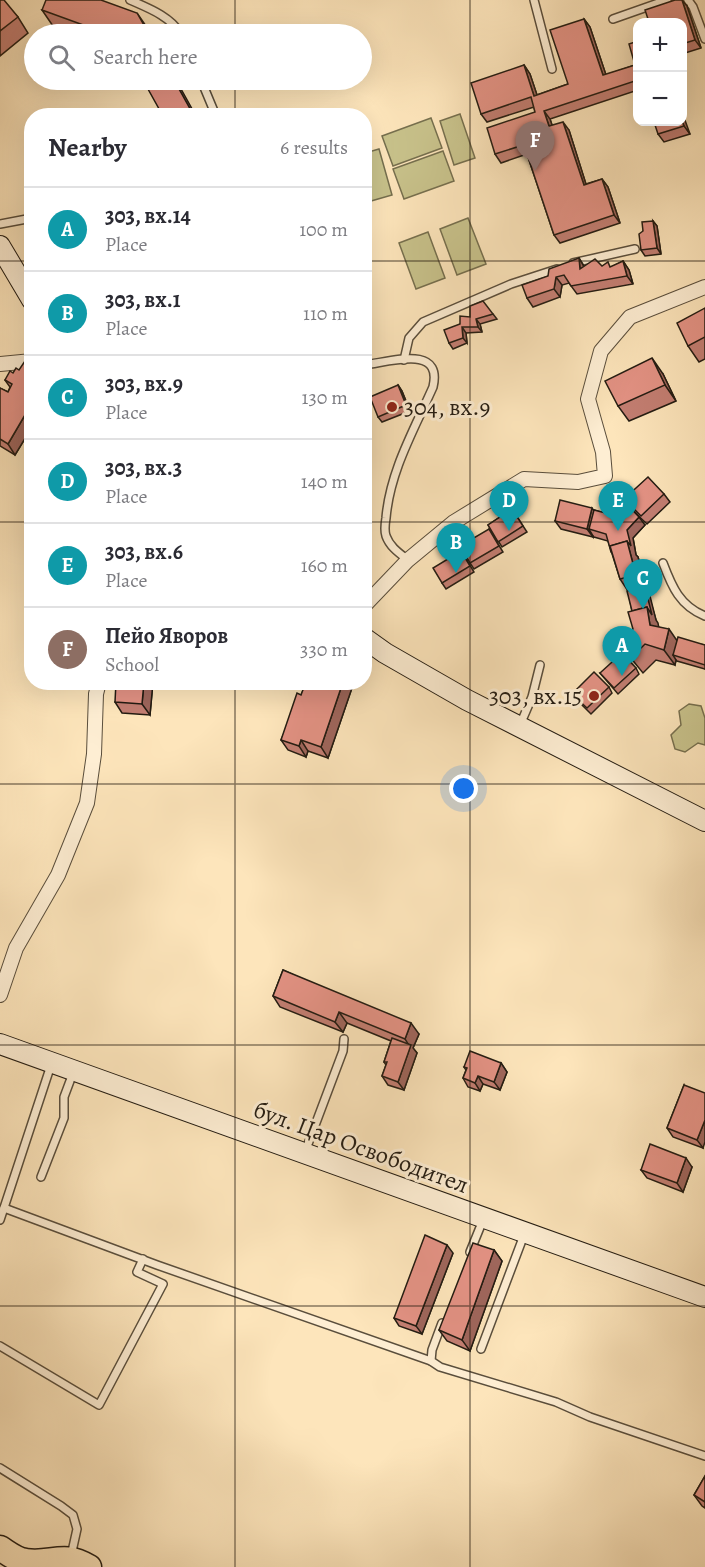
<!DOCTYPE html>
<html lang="en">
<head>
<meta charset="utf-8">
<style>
  :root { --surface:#fff; --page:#f7f7f7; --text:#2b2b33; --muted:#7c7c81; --line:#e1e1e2; --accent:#0f766e }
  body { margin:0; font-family:Alegreya,serif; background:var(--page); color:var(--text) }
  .controls { position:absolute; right:18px; top:18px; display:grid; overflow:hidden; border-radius:12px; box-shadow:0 6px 24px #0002 }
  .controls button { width:54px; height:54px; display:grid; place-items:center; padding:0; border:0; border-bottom:2px solid var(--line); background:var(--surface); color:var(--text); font:30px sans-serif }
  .you { position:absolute; left:464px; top:789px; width:21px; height:21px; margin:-15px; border:4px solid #fff; border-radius:50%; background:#1a73e8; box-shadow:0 0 0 9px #1a73e833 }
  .badge { display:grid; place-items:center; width:39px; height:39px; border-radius:50%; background:var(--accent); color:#fff; font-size:20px; font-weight:700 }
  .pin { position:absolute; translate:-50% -50px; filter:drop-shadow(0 2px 3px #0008) }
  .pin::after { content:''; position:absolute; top:32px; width:21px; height:18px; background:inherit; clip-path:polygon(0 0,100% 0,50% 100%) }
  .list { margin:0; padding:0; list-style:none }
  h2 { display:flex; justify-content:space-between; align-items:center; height:78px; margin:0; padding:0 24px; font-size:26px }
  h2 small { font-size:20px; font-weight:400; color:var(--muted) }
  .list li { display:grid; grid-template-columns:39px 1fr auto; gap:18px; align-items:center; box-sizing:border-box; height:84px; padding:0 24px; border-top:2px solid var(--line) }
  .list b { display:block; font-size:22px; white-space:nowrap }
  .list p { margin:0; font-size:20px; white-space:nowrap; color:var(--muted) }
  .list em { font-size:20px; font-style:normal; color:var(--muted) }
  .icon { flex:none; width:33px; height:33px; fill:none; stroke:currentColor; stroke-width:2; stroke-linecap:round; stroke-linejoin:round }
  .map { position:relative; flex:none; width:705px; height:1567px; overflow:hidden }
  .search { position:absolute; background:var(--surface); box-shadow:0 6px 24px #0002; left:24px; top:24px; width:348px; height:66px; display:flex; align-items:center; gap:15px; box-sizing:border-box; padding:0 21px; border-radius:33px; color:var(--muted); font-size:22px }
  .panel { position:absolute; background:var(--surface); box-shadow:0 6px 24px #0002; left:24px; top:108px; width:348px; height:582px; border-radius:24px }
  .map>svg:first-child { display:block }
  .green { fill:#c8c28b; stroke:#766f4e; stroke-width:1.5 }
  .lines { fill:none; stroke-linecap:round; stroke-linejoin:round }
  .lane-casing { stroke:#5a4e3c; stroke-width:10 }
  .street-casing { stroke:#5a4e3c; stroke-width:16 }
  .secondary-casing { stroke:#241c12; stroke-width:22 }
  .highway-casing { stroke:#241c12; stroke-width:27 }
  .lane { stroke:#feeed3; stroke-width:7 }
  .street { stroke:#feeed3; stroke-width:14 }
  .secondary { stroke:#feeed3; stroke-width:20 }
  .highway { stroke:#fde5bb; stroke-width:24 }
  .wall { fill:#c37e72; stroke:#241c12; stroke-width:1.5 }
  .shaded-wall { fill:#9f665c; stroke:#241c12; stroke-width:1.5 }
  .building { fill:#e39284; stroke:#241c12; stroke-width:1.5 }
  .grid { fill:none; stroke:#241c12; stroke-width:1.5; stroke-opacity:0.55 }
  .poi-dot { fill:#8f2418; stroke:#feeed3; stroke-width:2 }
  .labels { text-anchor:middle; stroke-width:6; stroke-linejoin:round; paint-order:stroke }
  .poi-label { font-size:24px; fill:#241c12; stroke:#feeed3; text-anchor:start }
  .street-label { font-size:24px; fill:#241c12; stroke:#feeed3 }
</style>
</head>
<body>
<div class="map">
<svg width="705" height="1567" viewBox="0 0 705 1567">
  <rect width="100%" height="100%" fill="#fde5bb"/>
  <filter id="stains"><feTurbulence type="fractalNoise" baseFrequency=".00333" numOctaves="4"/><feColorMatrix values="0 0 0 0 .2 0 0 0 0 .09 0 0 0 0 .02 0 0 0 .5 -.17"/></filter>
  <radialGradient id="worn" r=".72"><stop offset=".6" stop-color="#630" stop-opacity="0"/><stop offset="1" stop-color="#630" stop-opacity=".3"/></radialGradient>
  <g class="green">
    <path d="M460 114 475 158 454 165 440 121Z"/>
    <path d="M431 118 442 148 393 166 382 136Z"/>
    <path d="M379 149 392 195 371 201 365 178V153Z"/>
    <path d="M443 151 454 181 404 199 393 169Z"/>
    <path d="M468 218 486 264 457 275 440 229Z"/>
    <path d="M428 232 445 278 416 289 399 243Z"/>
    <path d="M689 704 701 706 705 718V745L698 743 685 752 675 749 671 735 681 725 679 711Z"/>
  </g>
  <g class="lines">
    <g class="lane-casing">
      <g id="lane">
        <path d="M130 0C148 8 170 16 181 34"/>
        <path d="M534 0 552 69"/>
        <path d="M688 0 693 7 705 39"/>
        <path d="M613 19 667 0"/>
        <path d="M201 80 216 116"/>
        <path d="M0 224 32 218"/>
        <path d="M573 263 635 249"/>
        <path d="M404 360 409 338 423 322 511 284 557 269"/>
        <path d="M364 365C390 362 443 344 433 387 414 430 390 471 386 518 385 524 384 530 386 536 390 547 399 553 408 560"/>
        <path d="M663 563C672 587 680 606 705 616"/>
        <path d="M520 725 532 697 540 665"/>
        <path d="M305 1152 343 1051 344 1039"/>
        <path d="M41 1177 64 1118V1097L73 1073"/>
        <path d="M4 1208 157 1265 431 1361"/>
        <path d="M0 1220 51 1065"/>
        <path d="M470 1252 483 1220"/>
        <path d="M442 1323 432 1350 431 1361 440 1367 556 1402 590 1417 705 1456"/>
        <path d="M0 1346 99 1405 163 1284 137 1272 143 1259"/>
        <path d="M481 1349 524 1235"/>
        <path d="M0 1468 61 1506 73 1515 77 1529 71 1556"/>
      </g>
    </g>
    <g class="street-casing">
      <g id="street">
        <path d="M0 364 32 361"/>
        <path d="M364 606 408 560 454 522 524 479 578 482 605 476 603 452 588 399 601 351 630 317 705 287"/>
        <path d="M0 995 16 948 58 875 87 803 94 754 96 694 99 682"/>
      </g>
    </g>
    <g class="secondary-casing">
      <g id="secondary">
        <path d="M0 246 32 300"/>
        <path d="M364 638 385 653 467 700 705 821"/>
        <path d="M0 1044 705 1297"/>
      </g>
    </g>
    <g class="highway-casing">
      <path id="highway" d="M0 1548C8 1553 16 1560 26 1561 51 1565 63 1551 89 1567"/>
    </g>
    <use href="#lane" class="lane"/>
    <use href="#street" class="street"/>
    <use href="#secondary" class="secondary"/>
    <use href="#highway" class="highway"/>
  </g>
  <g class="wall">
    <path d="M0 0 18 17 28 33 0 56Z"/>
    <path d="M687 6 701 48 682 54V22Z"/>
    <path d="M42 10 148 29 151 34H76L53 26Z"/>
    <path d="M584 19 590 27 606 75 635 65 638 41V90L550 119 552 125 569 130 586 184 602 179 608 187 620 223 560 243 554 235 527 154 501 163 495 154 535 112 534 107 487 122 481 114 524 65 530 74 537 95 568 84Z"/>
    <path d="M682 122 690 134 664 142 658 134Z"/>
    <path d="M653 221 657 226 661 254 645 256 641 250 643 231Z"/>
    <path d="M579 258 584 266H602L612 267 623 261 629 270 633 284 577 294 569 283 562 285 560 297 533 307 527 298 548 276Z"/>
    <path d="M705 308V359L699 362 688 346Z"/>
    <path d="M493 314 497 319 480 324 482 332 466 333 467 343 453 349 449 343 460 324 470 317Z"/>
    <path d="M32 365V427L15 455 0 446V388L8 392 10 387 5 380 13 373Z"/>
    <path d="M663 374 676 401 629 421 618 406Z"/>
    <path d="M398 385 402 391 410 411 382 422 378 417Z"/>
    <path d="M664 494 670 502 647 524 630 508 624 499Z"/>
    <path d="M512 509 527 532 502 547 488 525Z"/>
    <path d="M594 510 645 525 633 538 636 555 638 557 658 627 677 640 705 645V670V669L677 661 676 660 675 665 656 660 643 673 630 657 619 641 633 629 632 611 628 591 620 579 608 541 594 537 593 536V537L561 529 555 521Z"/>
    <path d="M489 529 503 552 474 569 470 563Z"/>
    <path d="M465 557 474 572 446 589 442 583Z"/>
    <path d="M636 668 639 674 618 694 600 673Z"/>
    <path d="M153 682 150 715 122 713 115 702Z"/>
    <path d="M303 682H354L328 758 308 751 306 757 288 750 281 740 305 686Z"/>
    <path d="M609 687 612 693 591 714 576 699 572 694Z"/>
    <path d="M283 970 419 1034 413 1048 417 1053 404 1090 388 1085 382 1076 386 1065 384 1062 391 1041 347 1023 343 1032 280 1007 273 996Z"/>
    <path d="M501 1063 507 1072 500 1090 483 1084 480 1091 468 1087 463 1078 466 1070 464 1067Z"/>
    <path d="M684 1085 703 1148 673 1137 667 1128Z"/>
    <path d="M692 1167 683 1192 647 1178 641 1170Z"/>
    <path d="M494 1250 502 1261 470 1351 447 1341 439 1330Z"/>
    <path d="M453 1253 422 1334 399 1326 394 1318Z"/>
    <path d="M705 1476V1508L702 1506 694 1495Z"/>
  </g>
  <g class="shaded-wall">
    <path d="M682 0 687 6 701 48 695 40Z"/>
    <path d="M137 13 148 29 151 34H149Z"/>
    <path d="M584 19 590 27 609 84 603 75Z"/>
    <path d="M524 65 530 74 540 104 534 96Z"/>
    <path d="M174 80H176L196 116H194Z"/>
    <path d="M544 111 550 119 555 134 549 126Z"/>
    <path d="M682 112 690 134 684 126 682 121Z"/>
    <path d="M563 122 569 130 589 194 584 185Z"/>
    <path d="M602 179 608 187 620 223 614 215Z"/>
    <path d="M653 221 657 226 661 254 657 248Z"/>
    <path d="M579 258 584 267 580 269Z"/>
    <path d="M623 261 629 270 633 284 627 276Z"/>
    <path d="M556 277 562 285 560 297 554 289Z"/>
    <path d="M476 319 480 324 482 332 478 327Z"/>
    <path d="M462 327 466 333 467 343 463 338Z"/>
    <path d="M652 358 663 374 676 401 665 385Z"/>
    <path d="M398 385 402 391 410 411 406 405Z"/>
    <path d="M32 403V427L15 455 8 444Z"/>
    <path d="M364 407 368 412 364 438Z"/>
    <path d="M592 508 598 516 589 529 593 536V537L587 529Z"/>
    <path d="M639 517 645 525 633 538 636 555 638 557 647 590 636 575 627 541V530Z"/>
    <path d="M645 587 649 592 656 620 658 623 661 640 650 625 647 607Z"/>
    <path d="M669 629 680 645 673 655 676 660 675 665 664 650Z"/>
    <path d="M144 682H153L150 715 142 704Z"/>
    <path d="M343 682H354L328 758 321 747Z"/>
    <path d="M301 740 308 751 306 757 299 746Z"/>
    <path d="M339 1012 347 1023 343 1032 335 1022Z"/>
    <path d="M411 1023 419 1034 413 1048 417 1053 404 1090 398 1082 410 1047 405 1039Z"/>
    <path d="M501 1063 507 1072 500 1090 494 1082Z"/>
    <path d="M478 1076 483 1084 480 1091 475 1083Z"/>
    <path d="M705 1120V1142L703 1148 697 1140Z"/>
    <path d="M686 1158 692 1167 683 1192 677 1183Z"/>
    <path d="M447 1245 453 1253 422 1334 416 1326Z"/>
    <path d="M494 1250 502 1261 470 1351 462 1340Z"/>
  </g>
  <g class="building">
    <path d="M0 0H4L18 17 0 31Z"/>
    <path d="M46 0H101L137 13 149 34H108L42 10Z"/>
    <path d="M675 0H682L695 40 682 44V22H649L645 10Z"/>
    <path d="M584 19 603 75 635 65 629 44 638 41V80L544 111 549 126 563 122 584 185 602 179 614 215 554 235 525 148 537 144 536 141 495 154 487 128 535 112 531 97 481 114 471 83 524 65 534 96 568 84 550 30Z"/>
    <path d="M143 80H174L194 116H163Z"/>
    <path d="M682 121 684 126 658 134 654 122Z"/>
    <path d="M653 221 657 248 641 250 639 234 643 231 642 222Z"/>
    <path d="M579 258 580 269 595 259 602 266 608 262 610 267 623 261 627 276 571 286 564 275 556 277 554 289 527 298 522 285 548 276 549 269Z"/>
    <path d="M483 301 493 314 476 319 478 327H462L463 338 449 343 444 330 460 324V316L470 317V306Z"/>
    <path d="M705 308V337L688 346 677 323Z"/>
    <path d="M652 358 665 385 618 406 605 381Z"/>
    <path d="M25 361 32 365V403L8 444 0 439V388L8 392 12 384 5 380 10 371 13 373 16 368 19 370Z"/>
    <path d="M398 385 406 405 378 417 370 397Z"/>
    <path d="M648 477 664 494 641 516 624 499Z"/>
    <path d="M560 500 592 508 587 529 555 521Z"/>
    <path d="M624 501 639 517 627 530 631 546 627 541 610 546 612 552H611L606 534 589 529 594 510 613 515Z"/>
    <path d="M512 509 523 526 498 542 488 525Z"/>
    <path d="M489 529 499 546 470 563 460 546Z"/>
    <path d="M627 541 636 575 620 579 610 546Z"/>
    <path d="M461 551 470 566 442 583 433 568Z"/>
    <path d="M645 587 652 615 647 607 632 611 627 591Z"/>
    <path d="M647 607 650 625 669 629 664 650 645 644 632 657 619 641 633 629 628 612Z"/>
    <path d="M678 637 705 645V665L673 655Z"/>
    <path d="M622 653 636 668 614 688 600 673Z"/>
    <path d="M594 672 609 687 587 708 572 694Z"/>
    <path d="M116 682H144L142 704 115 702Z"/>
    <path d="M306 682H343L321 747 301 740 299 746 281 740 297 693 301 695Z"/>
    <path d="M283 970 411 1023 405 1039 339 1012 335 1022 273 996Z"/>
    <path d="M392 1038 411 1045 398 1082 382 1076 387 1062H384Z"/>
    <path d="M470 1051 501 1063 494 1082 478 1076 475 1083 463 1078 467 1068 464 1067Z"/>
    <path d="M684 1085 705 1093V1120L697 1140 667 1128Z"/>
    <path d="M650 1144 686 1158 677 1183 641 1170Z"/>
    <path d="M425 1235 447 1245 416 1326 394 1318Z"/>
    <path d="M473 1243 494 1250 462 1340 439 1330Z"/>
    <path d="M705 1476V1502L694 1495Z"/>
  </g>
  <path class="grid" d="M235 0V34M470 0V1567M235 80V116M0 261H32M364 261H705M0 522H32M364 522H705M235 682V1567M0 784H705M0 1045H705M0 1306H705"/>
  <g class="poi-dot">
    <circle cx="392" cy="407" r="6"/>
    <circle cx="594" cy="696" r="6"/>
  </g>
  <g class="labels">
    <g class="poi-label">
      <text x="404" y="415">304, вх.9</text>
      <text x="582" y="704" text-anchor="end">303, вх.15</text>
    </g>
    <g class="street-label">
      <text transform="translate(361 1147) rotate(20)" y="8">бул. Цар Освободител</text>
    </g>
  </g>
  <rect width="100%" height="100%" filter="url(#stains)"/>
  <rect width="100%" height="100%" fill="url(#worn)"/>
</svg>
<div class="controls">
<button>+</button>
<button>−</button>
</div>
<div class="you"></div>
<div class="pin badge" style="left:622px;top:676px;background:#0f9aa8">A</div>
<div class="pin badge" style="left:456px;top:573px;background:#0f9aa8">B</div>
<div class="pin badge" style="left:643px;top:609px;background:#0f9aa8">C</div>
<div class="pin badge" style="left:509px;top:531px;background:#0f9aa8">D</div>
<div class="pin badge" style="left:618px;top:531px;background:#0f9aa8">E</div>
<div class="pin badge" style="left:535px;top:171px;background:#8d6e63">F</div>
<div class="search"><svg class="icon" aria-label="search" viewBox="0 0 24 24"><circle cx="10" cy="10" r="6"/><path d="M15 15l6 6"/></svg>Search here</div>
<section class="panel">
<h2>Nearby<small>6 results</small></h2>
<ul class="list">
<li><span class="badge" style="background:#0f9aa8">A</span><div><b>303, вх.14</b><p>Place</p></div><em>100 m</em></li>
<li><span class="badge" style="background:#0f9aa8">B</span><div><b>303, вх.1</b><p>Place</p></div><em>110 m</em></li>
<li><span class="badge" style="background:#0f9aa8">C</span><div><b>303, вх.9</b><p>Place</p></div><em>130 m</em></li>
<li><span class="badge" style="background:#0f9aa8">D</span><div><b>303, вх.3</b><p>Place</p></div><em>140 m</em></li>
<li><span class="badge" style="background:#0f9aa8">E</span><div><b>303, вх.6</b><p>Place</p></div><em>160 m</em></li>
<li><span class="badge" style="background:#8d6e63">F</span><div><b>Пейо Яворов</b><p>School</p></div><em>330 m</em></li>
</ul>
</section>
</div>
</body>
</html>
